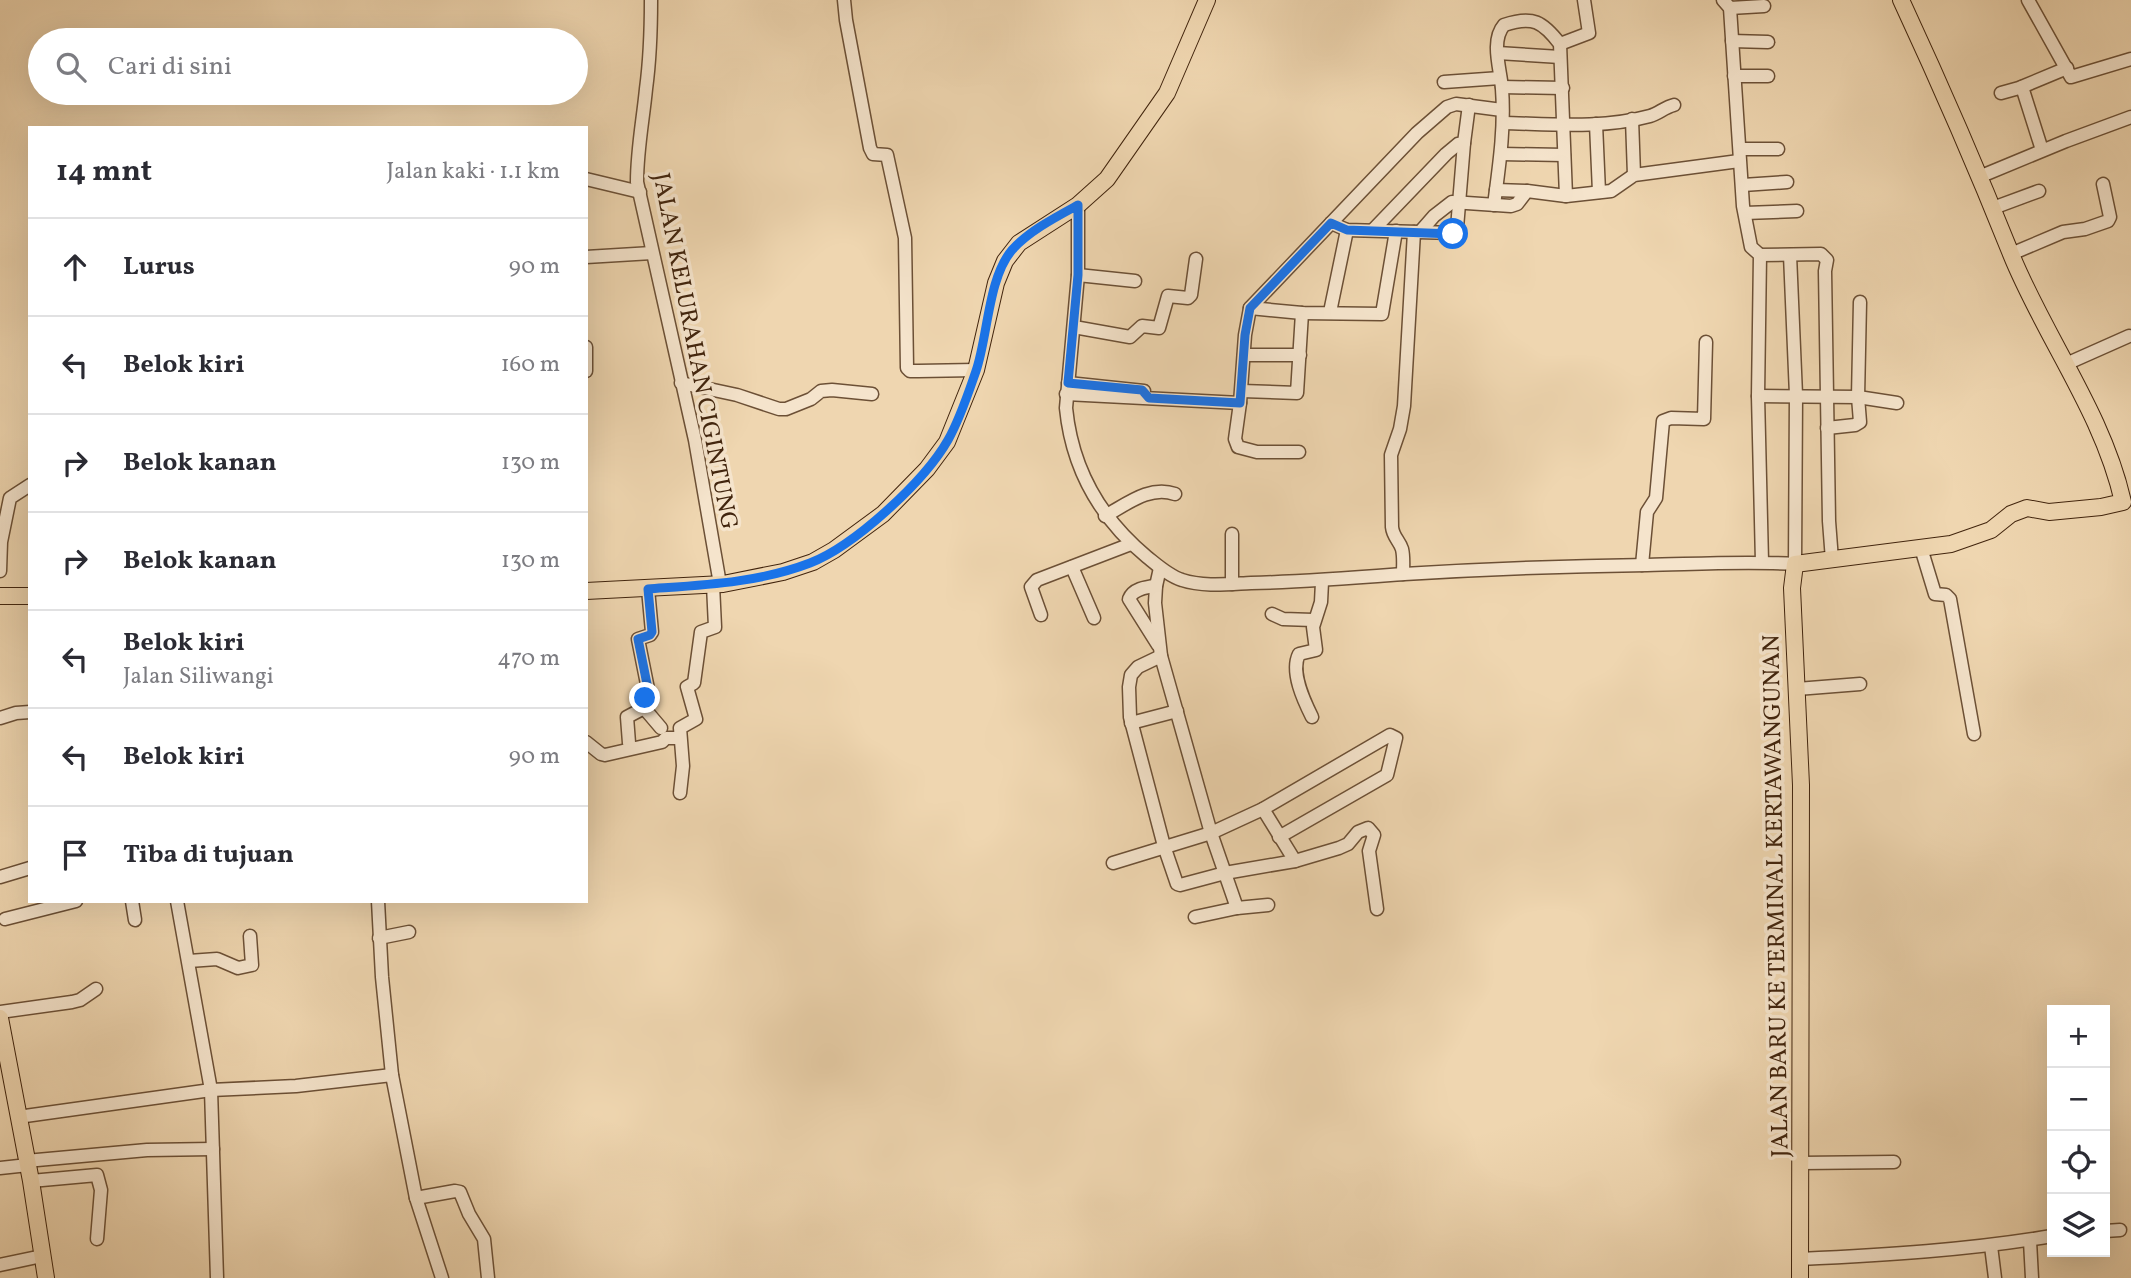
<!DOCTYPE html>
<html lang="id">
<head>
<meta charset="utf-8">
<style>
  :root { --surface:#fff; --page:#f2f2f3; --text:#2b2b33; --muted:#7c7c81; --line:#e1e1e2 }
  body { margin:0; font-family:Vollkorn,serif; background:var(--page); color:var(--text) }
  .controls { position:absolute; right:21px; bottom:21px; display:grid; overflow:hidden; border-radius:0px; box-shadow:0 7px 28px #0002 }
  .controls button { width:63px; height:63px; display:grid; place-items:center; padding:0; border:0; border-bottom:2px solid var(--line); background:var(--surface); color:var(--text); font:35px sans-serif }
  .stop { position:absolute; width:21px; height:21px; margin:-16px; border:5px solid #1a73e8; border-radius:50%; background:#fff }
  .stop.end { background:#1a73e8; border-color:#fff; box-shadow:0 2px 7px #0008 }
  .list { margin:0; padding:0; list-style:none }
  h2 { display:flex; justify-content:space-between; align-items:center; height:91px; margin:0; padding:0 28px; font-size:30px }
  h2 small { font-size:23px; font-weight:400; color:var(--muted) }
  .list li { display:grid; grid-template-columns:46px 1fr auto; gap:21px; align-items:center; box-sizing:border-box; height:98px; padding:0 28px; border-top:2px solid var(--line) }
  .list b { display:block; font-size:26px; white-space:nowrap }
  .list p { margin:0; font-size:23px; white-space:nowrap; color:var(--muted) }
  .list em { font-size:23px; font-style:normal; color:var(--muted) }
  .icon { flex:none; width:38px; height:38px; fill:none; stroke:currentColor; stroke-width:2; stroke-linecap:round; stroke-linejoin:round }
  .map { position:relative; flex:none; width:2131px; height:1278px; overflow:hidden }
  .search { position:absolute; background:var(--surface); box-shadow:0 7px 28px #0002; left:28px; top:28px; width:560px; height:77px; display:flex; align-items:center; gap:18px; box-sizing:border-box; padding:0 24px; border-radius:38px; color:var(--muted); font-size:26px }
  .panel { position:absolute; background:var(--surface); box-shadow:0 7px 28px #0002; left:28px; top:126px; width:560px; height:777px; border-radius:0px }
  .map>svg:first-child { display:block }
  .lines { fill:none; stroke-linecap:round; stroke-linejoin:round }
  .minor-casing { stroke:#6c5036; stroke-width:15 }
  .major-casing { stroke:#41240d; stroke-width:18 }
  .minor { stroke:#f5e4cc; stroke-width:12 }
  .major { stroke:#efd6b0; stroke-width:16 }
  .route { stroke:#1a73e8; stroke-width:9 }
  .labels { text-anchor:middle; stroke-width:7; stroke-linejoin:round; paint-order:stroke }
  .street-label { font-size:24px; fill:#41240d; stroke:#f5e4cc }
</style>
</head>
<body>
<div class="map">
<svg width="2131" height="1278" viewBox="0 0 2131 1278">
  <rect width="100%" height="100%" fill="#efd6b0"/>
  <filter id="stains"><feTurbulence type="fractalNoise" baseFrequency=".00286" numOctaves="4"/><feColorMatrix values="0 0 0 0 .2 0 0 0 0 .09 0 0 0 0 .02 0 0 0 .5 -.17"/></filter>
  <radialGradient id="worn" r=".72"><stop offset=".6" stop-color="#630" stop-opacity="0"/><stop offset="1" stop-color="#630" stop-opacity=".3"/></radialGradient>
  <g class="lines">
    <g class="minor-casing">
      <g id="minor">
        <path d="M651 0C651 30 650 59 646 89 643 120 637 150 637 182L695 440 720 584"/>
        <path d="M844 0 846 20 870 148 873 154 887 155 905 238 907 368 910 371H918L976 370"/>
        <path d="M1723 0 1730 8 1743 206 1751 247 1760 255 1758 396 1762 562"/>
        <path d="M2028 0 2071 77 2131 59"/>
        <path d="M1730 8 1764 6"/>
        <path d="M1732 41 1768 42"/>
        <path d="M1560 44 1589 33 1584 0"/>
        <path d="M1498 53 1560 57"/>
        <path d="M1734 76H1768"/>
        <path d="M1444 82 1500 78"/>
        <path d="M1502 87 1563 88"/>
        <path d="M2022 87 2042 150"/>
        <path d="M2001 93 2019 88 2067 68"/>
        <path d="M1632 119 1634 175"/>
        <path d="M1503 123C1551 124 1602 129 1650 116 1658 114 1665 107 1674 105"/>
        <path d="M1596 124 1599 192"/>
        <path d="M1740 149H1778"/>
        <path d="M1501 154 1564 155"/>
        <path d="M1979 177 2066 141 2131 117"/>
        <path d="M586 179 640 192"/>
        <path d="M1743 185 1787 182"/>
        <path d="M1496 190 1527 191"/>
        <path d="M1078 205V275L1066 408C1072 469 1100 518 1147 557 1157 565 1169 576 1182 580 1203 587 1229 584 1251 583 1302 582 1352 578 1404 574 1484 569 1566 566 1647 565 1696 564 1745 561 1795 564L1796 395 1790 255"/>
        <path d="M1494 205C1499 167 1505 128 1502 89 1501 71 1490 41 1504 25 1533 15 1543 22 1560 44L1566 196"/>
        <path d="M1993 208 2039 191"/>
        <path d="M1745 213 1797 211"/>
        <path d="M1331 223 1347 230 1454 233 1457 228 1464 143"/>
        <path d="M1373 230 1446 154 1458 144 1464 143 1469 105"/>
        <path d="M1420 232 1434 216 1452 202 1511 206 1517 204 1527 191 1566 196 1611 191 1634 175 1739 161"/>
        <path d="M2011 254 2063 232 2085 229 2108 221 2110 217 2103 184"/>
        <path d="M1760 255 1821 254 1827 260 1825 271 1829 521 1832 560"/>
        <path d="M586 257 652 253"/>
        <path d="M1078 275 1135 281"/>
        <path d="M1250 308 1302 313 1382 314 1396 231"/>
        <path d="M1330 312 1347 230"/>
        <path d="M1074 327 1130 337 1142 326 1159 328 1168 296 1188 298 1191 295 1196 259"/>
        <path d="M586 347V371"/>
        <path d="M1244 355H1300"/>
        <path d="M2066 364 2129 336"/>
        <path d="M681 383 737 395 779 409H786L811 399 821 391 832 390 872 394"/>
        <path d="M1068 383 1144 391"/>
        <path d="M1242 391 1297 393 1302 313"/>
        <path d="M1066 394 1240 403 1245 335 1250 308 1417 133 1447 107 1456 104 1502 110"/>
        <path d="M1758 396 1858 397 1897 403"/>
        <path d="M1240 403 1235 439 1238 447 1257 452H1299"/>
        <path d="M1827 428 1855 425 1860 422 1858 397 1860 302"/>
        <path d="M1105 516C1127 504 1150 485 1175 494"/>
        <path d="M1232 534V584"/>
        <path d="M1921 548 1935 594 1946 595 1950 599 1974 734"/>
        <path d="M1642 565 1647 512 1656 498 1663 421 1671 418 1704 419 1706 342"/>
        <path d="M1072 567 1094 618"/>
        <path d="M1160 568 1156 586 1155 603 1161 656 1211 833 1237 908"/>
        <path d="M0 571 1 542 10 498 30 485"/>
        <path d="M1403 574C1403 566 1404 557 1402 549 1399 540 1393 537 1392 527L1391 455 1400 429 1404 406 1414 232"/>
        <path d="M1156 586C1145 587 1133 589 1129 599L1158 645"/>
        <path d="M648 589 652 632 650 635 638 639 648 689 644 708 661 728"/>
        <path d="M1272 614 1283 619 1313 620"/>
        <path d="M1041 615 1031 587 1037 580 1131 544"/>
        <path d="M1161 656 1138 667 1131 675 1129 687 1130 717 1164 846 1177 884 1180 885 1225 873 1295 861 1339 848 1348 844 1358 832 1368 828 1374 835 1369 851 1377 909"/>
        <path d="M1797 689 1860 684"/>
        <path d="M1312 717C1304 701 1290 672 1299 654L1316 650 1313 627 1321 602 1322 582"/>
        <path d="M0 718 16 713 30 712"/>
        <path d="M1131 723 1177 711"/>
        <path d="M586 742 601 754 605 755 662 742 666 738H680"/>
        <path d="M629 743 627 717 644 708"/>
        <path d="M680 793 683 766 680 728 696 719 687 687 694 683 701 632 715 627 713 585"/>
        <path d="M1263 809 1295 861"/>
        <path d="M1113 863 1211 833 1263 809 1390 735 1396 738 1387 775 1279 837"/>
        <path d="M0 877 30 868"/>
        <path d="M132 901 135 920"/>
        <path d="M177 901 211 1090 217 1278"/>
        <path d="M378 901 382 977 392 1075 416 1198 442 1278"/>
        <path d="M1195 917 1237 908 1268 905"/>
        <path d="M5 919 76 901"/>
        <path d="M379 938 409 932"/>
        <path d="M189 961 217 959 238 968 252 965 250 936"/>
        <path d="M0 1012 72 1002 80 1000 96 989"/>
        <path d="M18 1117 211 1090 296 1086 392 1075"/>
        <path d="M26 1161 147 1150 213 1149"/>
        <path d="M1801 1163 1894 1162"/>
        <path d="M0 1168 28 1165"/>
        <path d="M31 1181 97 1175 101 1190 97 1239"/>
        <path d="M416 1198 455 1191 460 1192 469 1214 484 1239 488 1278"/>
        <path d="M2105 1231 2120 1230"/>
        <path d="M2030 1241 2032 1278"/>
        <path d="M1991 1246 1995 1278"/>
        <path d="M1800 1259C1885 1255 1969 1250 2052 1236"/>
        <path d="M0 1265 42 1256"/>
      </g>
    </g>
    <g class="major-casing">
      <g id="major">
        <path d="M586 591 723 584 783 572 813 562 834 550 883 514 927 469 947 442 976 370 996 283 1005 261 1019 243 1078 205 1107 179 1167 93 1207 0"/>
        <path d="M0 596H30"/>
        <path d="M0 1018 31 1181 46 1278"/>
        <path d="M1800 1278 1801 785 1792 588 1795 564 1951 544 1991 530 2011 514 2027 508 2049 512 2101 507 2123 502C2103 413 2045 338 2011 254 1977 169 1940 84 1901 0"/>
      </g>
    </g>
    <use href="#minor" class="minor"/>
    <use href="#major" class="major"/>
  </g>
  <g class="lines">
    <path class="route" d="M645 698 648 689 638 639 650 635 652 632 648 589C703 585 758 583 810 563 854 546 924 482 948 440 960 419 968 394 976 371 988 336 988 278 1012 250 1029 231 1056 217 1078 205V275L1068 383 1142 390 1149 398 1240 403 1245 335 1250 308 1331 223 1347 230 1453 234"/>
  </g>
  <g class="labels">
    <g class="street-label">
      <text transform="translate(696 351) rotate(79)" y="8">JALAN KELURAHAN CIGINTUNG</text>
      <text transform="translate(1775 896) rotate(-91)" y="8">JALAN BARU KE TERMINAL KERTAWANGUNAN</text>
    </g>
  </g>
  <rect width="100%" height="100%" filter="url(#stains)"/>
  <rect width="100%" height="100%" fill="url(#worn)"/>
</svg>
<div class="controls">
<button>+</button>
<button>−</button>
<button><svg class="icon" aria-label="locate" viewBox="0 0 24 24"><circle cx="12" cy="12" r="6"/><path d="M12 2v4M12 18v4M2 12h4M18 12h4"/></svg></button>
<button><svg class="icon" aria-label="layers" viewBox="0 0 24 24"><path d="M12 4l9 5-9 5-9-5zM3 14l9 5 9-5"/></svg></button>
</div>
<div class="stop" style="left:1453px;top:234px"></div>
<div class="stop end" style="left:645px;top:698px"></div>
<div class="search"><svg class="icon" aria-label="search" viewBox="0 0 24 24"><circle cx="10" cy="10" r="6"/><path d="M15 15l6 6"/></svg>Cari di sini</div>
<section class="panel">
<h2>14 mnt<small>Jalan kaki · 1.1 km</small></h2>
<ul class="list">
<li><svg class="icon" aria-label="ahead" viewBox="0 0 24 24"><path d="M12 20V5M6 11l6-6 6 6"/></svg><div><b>Lurus</b></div><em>90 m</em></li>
<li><svg class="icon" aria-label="left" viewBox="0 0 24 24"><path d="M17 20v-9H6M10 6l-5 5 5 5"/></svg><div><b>Belok kiri</b></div><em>160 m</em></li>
<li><svg class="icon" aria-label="right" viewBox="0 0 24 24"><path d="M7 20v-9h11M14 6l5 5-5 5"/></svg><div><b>Belok kanan</b></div><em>130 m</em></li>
<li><svg class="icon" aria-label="right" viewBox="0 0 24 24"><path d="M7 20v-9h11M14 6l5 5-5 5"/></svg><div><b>Belok kanan</b></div><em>130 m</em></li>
<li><svg class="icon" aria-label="left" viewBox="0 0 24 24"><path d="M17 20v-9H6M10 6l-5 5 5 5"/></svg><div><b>Belok kiri</b><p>Jalan Siliwangi</p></div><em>470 m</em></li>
<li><svg class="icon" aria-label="left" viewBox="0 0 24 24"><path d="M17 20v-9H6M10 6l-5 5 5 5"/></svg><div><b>Belok kiri</b></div><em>90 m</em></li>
<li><svg class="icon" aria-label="arrive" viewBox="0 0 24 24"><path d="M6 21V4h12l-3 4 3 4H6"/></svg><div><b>Tiba di tujuan</b></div></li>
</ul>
</section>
</div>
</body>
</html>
